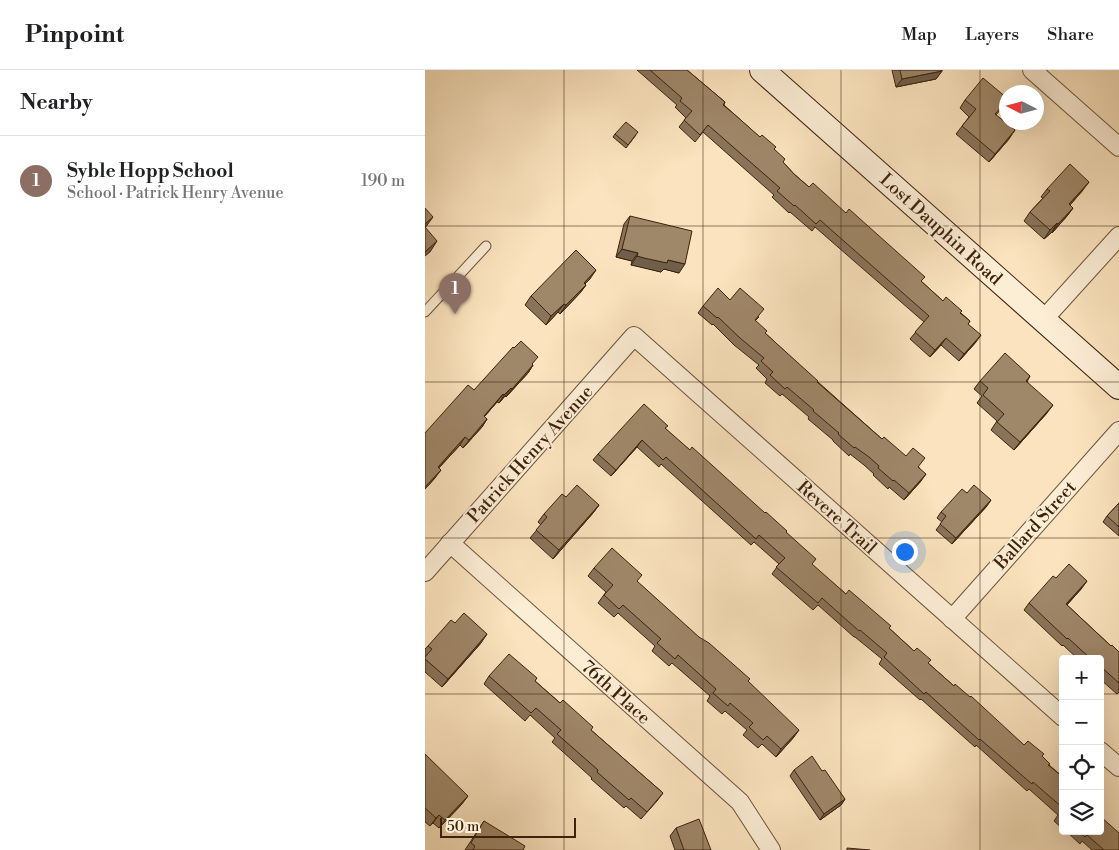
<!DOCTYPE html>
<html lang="en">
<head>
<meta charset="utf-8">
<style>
  :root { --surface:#fff; --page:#f6f6f6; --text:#202124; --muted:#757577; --line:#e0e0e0; --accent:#8f2418 }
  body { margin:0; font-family:"Libre Bodoni",serif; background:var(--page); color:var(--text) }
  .controls { position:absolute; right:15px; bottom:15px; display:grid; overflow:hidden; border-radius:5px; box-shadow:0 5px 20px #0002 }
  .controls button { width:45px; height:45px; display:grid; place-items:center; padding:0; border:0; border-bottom:1px solid var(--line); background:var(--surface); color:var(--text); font:25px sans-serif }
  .compass { position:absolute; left:574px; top:15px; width:45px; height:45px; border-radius:50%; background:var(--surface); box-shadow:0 5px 20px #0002; rotate:276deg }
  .scale { position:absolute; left:15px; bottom:12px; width:136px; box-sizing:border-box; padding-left:5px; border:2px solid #3d230c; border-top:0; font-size:14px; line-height:18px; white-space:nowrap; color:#3d230c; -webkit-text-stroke:4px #fcedd5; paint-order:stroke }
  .you { position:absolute; left:479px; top:481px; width:18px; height:18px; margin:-12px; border:4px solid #fff; border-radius:50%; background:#1a73e8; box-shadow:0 0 0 8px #1a73e833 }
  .badge { display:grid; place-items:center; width:32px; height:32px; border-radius:50%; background:var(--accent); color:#fff; font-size:16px; font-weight:700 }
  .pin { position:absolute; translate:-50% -41px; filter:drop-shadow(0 1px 2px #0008) }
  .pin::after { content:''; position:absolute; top:26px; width:18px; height:15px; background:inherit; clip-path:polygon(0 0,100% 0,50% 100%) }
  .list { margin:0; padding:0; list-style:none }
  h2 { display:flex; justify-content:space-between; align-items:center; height:65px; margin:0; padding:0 20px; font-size:21px }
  h2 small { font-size:16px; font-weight:400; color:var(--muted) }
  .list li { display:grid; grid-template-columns:32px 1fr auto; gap:15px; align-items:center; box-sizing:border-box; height:90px; padding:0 20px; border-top:1px solid var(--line) }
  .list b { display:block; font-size:19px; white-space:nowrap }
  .list p { margin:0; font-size:16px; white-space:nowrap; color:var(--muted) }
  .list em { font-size:16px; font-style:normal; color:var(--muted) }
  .icon { flex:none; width:28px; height:28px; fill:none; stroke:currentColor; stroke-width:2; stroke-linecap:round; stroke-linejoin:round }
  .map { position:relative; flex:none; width:694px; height:780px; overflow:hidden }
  header { display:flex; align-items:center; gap:30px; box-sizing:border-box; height:70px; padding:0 25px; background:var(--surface); border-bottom:1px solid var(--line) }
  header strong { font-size:24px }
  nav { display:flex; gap:28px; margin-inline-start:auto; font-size:18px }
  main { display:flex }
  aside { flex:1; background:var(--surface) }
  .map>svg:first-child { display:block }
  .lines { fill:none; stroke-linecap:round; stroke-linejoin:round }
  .lane-casing { stroke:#6c5338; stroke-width:11 }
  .street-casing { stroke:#6c5338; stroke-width:20 }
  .secondary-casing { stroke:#3d230c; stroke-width:26 }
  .lane { stroke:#fcedd5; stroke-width:9 }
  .street { stroke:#fcedd5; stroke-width:18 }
  .secondary { stroke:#fcedd5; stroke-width:24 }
  .wall { fill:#89745a; stroke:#3d230c }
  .shaded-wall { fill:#6f5e4a; stroke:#3d230c }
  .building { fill:#9f8769; stroke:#3d230c }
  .grid { fill:none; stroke:#3d230c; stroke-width:1; stroke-opacity:0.55 }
  .labels { text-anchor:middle; stroke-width:4; stroke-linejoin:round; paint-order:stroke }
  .street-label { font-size:18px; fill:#3d230c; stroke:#fcedd5 }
</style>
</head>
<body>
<header>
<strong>Pinpoint</strong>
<nav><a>Map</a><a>Layers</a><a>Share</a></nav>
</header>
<main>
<aside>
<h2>Nearby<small></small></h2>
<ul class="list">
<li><span class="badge" style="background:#8d6e63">1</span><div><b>Syble Hopp School</b><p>School · Patrick Henry Avenue</p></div><em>190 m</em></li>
</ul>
</aside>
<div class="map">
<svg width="694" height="780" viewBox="0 0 694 780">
  <rect width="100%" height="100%" fill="#fae3be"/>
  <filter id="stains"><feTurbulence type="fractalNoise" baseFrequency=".004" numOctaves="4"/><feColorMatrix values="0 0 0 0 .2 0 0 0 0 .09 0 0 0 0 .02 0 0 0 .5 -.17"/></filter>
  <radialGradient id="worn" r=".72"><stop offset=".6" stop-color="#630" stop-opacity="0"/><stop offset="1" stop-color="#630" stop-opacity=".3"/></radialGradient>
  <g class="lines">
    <g class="lane-casing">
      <path id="lane" d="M0 242 61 176"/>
    </g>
    <g class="street-casing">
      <g id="street">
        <path d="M607 0 694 77"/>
        <path d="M618 250 694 166"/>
        <path d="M25 473 315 732 346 780"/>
        <path d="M0 502 209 266 638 647"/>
        <path d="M527 549 694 361"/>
        <path d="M675 681 694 697"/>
      </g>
    </g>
    <g class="secondary-casing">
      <path id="secondary" d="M337 0 694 317"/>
    </g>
    <use href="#lane" class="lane"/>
    <use href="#street" class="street"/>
    <use href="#secondary" class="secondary"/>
  </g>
  <g class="wall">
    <path d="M212 0H262L300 32 299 35 349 80 358 92 369 104 384 117 497 212 518 231 536 243 545 251 543 254 551 272 534 291 516 275 505 287 485 269 499 252 390 157 387 161 365 142 364 143 347 127 349 125 278 62 270 72 254 57 261 48 250 37 252 35Z"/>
    <path d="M467 0H517V1L511 9 471 17Z"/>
    <path d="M540 30 582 32 571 45 584 69 564 92 531 64 544 47 535 38Z"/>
    <path d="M190 64 211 65 201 78 188 67Z"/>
    <path d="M622 119 658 120 645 135 648 138 642 146 627 163V162L619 169 599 151 605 142 618 128 616 127Z"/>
    <path d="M205 146 254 203 239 199 236 202 213 196 206 195 207 191 191 187 199 154Z"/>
    <path d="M165 209 160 214 161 215 155 223 135 244 133 242 121 255 100 235 106 226Z"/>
    <path d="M305 230 334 247 330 251 340 263 393 312 457 369 494 397 496 411 479 430 464 417 463 419 448 405 449 404 439 395 425 384 424 386 408 371V370L383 349 384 347 357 324 355 326 340 313 342 309 331 298 334 295 309 275 288 254 287 255 273 243 278 236Z"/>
    <path d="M108 295 103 303 81 327 80 326 74 333 72 332 59 347 62 349 57 357 38 378 35 375 14 398 10 408 0 419V363L49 320Z"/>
    <path d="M605 306 602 312 622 343 589 380 566 360 572 351 552 333 557 326 549 319 555 311Z"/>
    <path d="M240 359 361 462 387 495 421 524 465 559 489 581 506 590 503 593 529 616 599 675 617 687 624 695 638 707V759L629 751 633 745 604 719 602 721 551 675 550 677 496 629 495 630 454 594 457 589 430 567H429L393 535 388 540 347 504 354 494 329 472 326 475 236 394 234 397 212 377 186 406 168 390 173 384Z"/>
    <path d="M542 423 562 436 527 474 511 460 517 452 512 448 516 442Z"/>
    <path d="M141 427 174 435 168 443 128 489 105 468 116 455 113 452 119 444Z"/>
    <path d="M694 433V466L678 452 682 446Z"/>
    <path d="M169 498 212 512 323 612 369 667 351 687 337 674 333 678 318 665 322 660 300 641 297 644 282 631 285 626 247 593 244 596 227 581 230 576 193 543 189 547 173 533 181 522 163 506Z"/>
    <path d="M631 508 657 518 642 535 686 576 694 582V622L692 624 675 609V589H653L638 575 637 576 599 540 604 533Z"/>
    <path d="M30 553 56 573 17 617 0 602V579L3 576Z"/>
    <path d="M64 606 110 611 238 723 232 731 216 749 201 736 199 738 166 709 167 708 127 672 130 668 105 645 100 651 59 614Z"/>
    <path d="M0 684 37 734 14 758 8 753 5 756 0 752Z"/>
    <path d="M369 700 420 729 416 735 395 750 365 706Z"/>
    <path d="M59 751 98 780H40Z"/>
    <path d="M251 758 286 780H250L245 766Z"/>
    <path d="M641 761H675L694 780H667L657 771 655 774Z"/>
  </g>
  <g class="shaded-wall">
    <path d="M517 1 511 9 471 17 477 9Z"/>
    <path d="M590 60 584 69 564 92 570 84Z"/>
    <path d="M664 112 658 120 638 143 644 134Z"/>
    <path d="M648 138 642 146 627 163 633 154Z"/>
    <path d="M8 147 0 158V154Z"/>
    <path d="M632 153 627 162 619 169 625 160Z"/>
    <path d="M12 171 5 182 0 186V182Z"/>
    <path d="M197 179 213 183 207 191 191 187Z"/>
    <path d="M212 186 243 190 260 194 254 203 239 199 236 202 206 195Z"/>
    <path d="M171 200 165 209 153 221 159 213Z"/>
    <path d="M161 215 155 223 135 244 141 235Z"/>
    <path d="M139 234 133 242 121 255 126 246Z"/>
    <path d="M556 265 551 272 534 291 539 284Z"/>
    <path d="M521 268 516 275 505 287 510 280Z"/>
    <path d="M108 295 103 303 81 327 87 319Z"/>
    <path d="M86 318 80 326 74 333 79 325Z"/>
    <path d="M78 324 72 332 53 354 59 346Z"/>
    <path d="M628 335 622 343 589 380 595 372Z"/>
    <path d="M62 349 57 357 38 378 44 370Z"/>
    <path d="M40 367 35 375 7 405 13 397Z"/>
    <path d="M217 370 212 377 186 406 191 400Z"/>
    <path d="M16 400 10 408 0 419V417Z"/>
    <path d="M501 404 496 411 479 430 484 423Z"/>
    <path d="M566 430 562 436 527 474 531 468Z"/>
    <path d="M174 435 168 443 128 489 134 480Z"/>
    <path d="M662 511 657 518 636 541 641 534Z"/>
    <path d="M62 564 56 573 17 617 23 609Z"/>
    <path d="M374 660 369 667 351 687 356 679Z"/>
    <path d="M43 726 37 734 14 758 20 750Z"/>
    <path d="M420 729 416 735 395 750 399 744Z"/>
    <path d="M14 745 8 753 5 756 11 748Z"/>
  </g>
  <g class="building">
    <path d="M225 0H262L300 32 298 35 309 44 335 67 337 65 351 77 349 79 360 89 358 92 369 104 384 117 388 113 421 143 424 139 500 207 496 211 518 231 521 227 537 241 535 243 545 251 543 254 556 265 539 284 521 268 510 280 490 262 504 246 395 150 391 154 370 135 369 136 352 121 355 118 283 55 275 65 259 50 267 41 255 31 257 28Z"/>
    <path d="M475 0H517V1L477 9Z"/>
    <path d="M558 8 582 28V31L570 44 590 60 570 84 537 56 551 39 540 30Z"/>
    <path d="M201 52 213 62 203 75 190 64Z"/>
    <path d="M645 94 664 112 644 134 648 138 633 154 632 153 625 160 605 142 625 121 622 119Z"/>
    <path d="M0 138 8 147 0 154Z"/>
    <path d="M205 146 267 161 260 194 243 190 242 193 219 188 212 186 213 183 197 179Z"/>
    <path d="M0 157 12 171 0 182Z"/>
    <path d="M151 180 171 200 159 213 161 215 141 235 139 234 126 246 106 226Z"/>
    <path d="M293 218 305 230 315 218 339 239 330 250 342 261 340 263 393 311 392 312 457 369 459 367 481 386 488 378 500 388 493 397 501 404 484 423 469 410 468 411 453 398 454 396 444 387 430 377 429 378 413 364 414 363 388 341 389 340 362 317 360 319 345 305 348 302 336 291 339 288 315 268 293 247 292 248 278 236Z"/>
    <path d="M96 271 113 287 107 294 108 295 87 319 86 318 79 325 78 324 59 346 62 349 44 370 40 367 13 397 16 400 0 417V363L43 315 49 320 88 277 89 278Z"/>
    <path d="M580 283 605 306 601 311 628 335 595 372 572 352 579 344 558 325 563 318 555 311Z"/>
    <path d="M219 334 243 356 240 358 265 380 267 377 340 443 341 442 362 461 361 462 391 489 387 494 421 524 424 520 466 556 464 558 489 581 492 578 506 590 503 593 529 616 530 614 545 627 546 626 599 675 603 671 619 684 617 686 625 694 623 695 638 707V738L608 712 607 714 555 669 554 670 501 622 499 624 459 587 462 583 435 560 434 561 397 528 393 533 351 497 360 488 334 465 331 469 241 387 238 390 217 370 191 400 173 384Z"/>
    <path d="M152 415 174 435 134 480 111 460 122 447 119 444 137 424 141 427Z"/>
    <path d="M549 415 566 430 531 468 515 454 521 446 516 442 537 419 542 423Z"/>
    <path d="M694 433V457L682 446Z"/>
    <path d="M187 478 217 505 212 511 274 567 284 573 325 609 323 611 374 660 356 679 342 666 338 670 324 657 328 653 305 633 303 636 288 623 291 619 253 585 250 589 232 573 236 569 198 535 194 539 179 525 188 515 169 498Z"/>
    <path d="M644 494 662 511 641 534 686 576 687 575 694 582V613L675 596V589H666L643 568 642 569 604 533 628 506 631 508Z"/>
    <path d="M39 543 62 564 23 609 0 589V587L7 579 3 576 26 550 30 553Z"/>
    <path d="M84 584 112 608 110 611 135 633 138 630 168 657 166 660 238 723 222 742 206 728 204 730 172 702 173 700 132 664 136 660 111 638 106 643 64 606Z"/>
    <path d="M0 684 43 726 20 750 14 745 11 748 0 738Z"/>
    <path d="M387 686 397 701 400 700 420 729 399 744 369 700Z"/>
    <path d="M638 739V748L634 744Z"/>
    <path d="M675 746 694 763V780H679L662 765 660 767 653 761H675Z"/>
    <path d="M274 749 286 780H259L251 758Z"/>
    <path d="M59 751 100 776 98 780H48L50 776 46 773Z"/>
    <path d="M422 778 445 780H422Z"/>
  </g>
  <path class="grid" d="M139 0V780M278 0V780M416 0V780M555 0V780M0 156H694M0 312H694M0 468H694M0 624H638M675 624H694"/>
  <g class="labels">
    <g class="street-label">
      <text transform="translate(516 159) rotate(42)" y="6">Lost Dauphin Road</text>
      <text transform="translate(105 384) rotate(-48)" y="6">Patrick Henry Avenue</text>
      <text transform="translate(412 447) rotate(42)" y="6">Revere Trail</text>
      <text transform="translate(610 455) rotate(-48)" y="6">Ballard Street</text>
      <text transform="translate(191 622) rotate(42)" y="6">76th Place</text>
    </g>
  </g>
  <rect width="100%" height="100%" filter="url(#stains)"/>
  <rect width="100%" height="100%" fill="url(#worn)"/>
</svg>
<div class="controls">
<button>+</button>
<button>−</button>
<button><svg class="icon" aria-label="locate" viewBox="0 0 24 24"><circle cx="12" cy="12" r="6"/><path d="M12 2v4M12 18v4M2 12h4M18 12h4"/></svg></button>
<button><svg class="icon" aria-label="layers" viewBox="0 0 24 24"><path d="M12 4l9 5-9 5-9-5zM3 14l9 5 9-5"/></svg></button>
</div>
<svg class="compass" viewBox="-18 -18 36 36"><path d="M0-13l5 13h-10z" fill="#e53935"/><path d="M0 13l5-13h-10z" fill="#757577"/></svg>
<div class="scale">50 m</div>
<div class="you"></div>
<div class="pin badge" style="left:30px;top:244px;background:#8d6e63">1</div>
</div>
</main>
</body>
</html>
